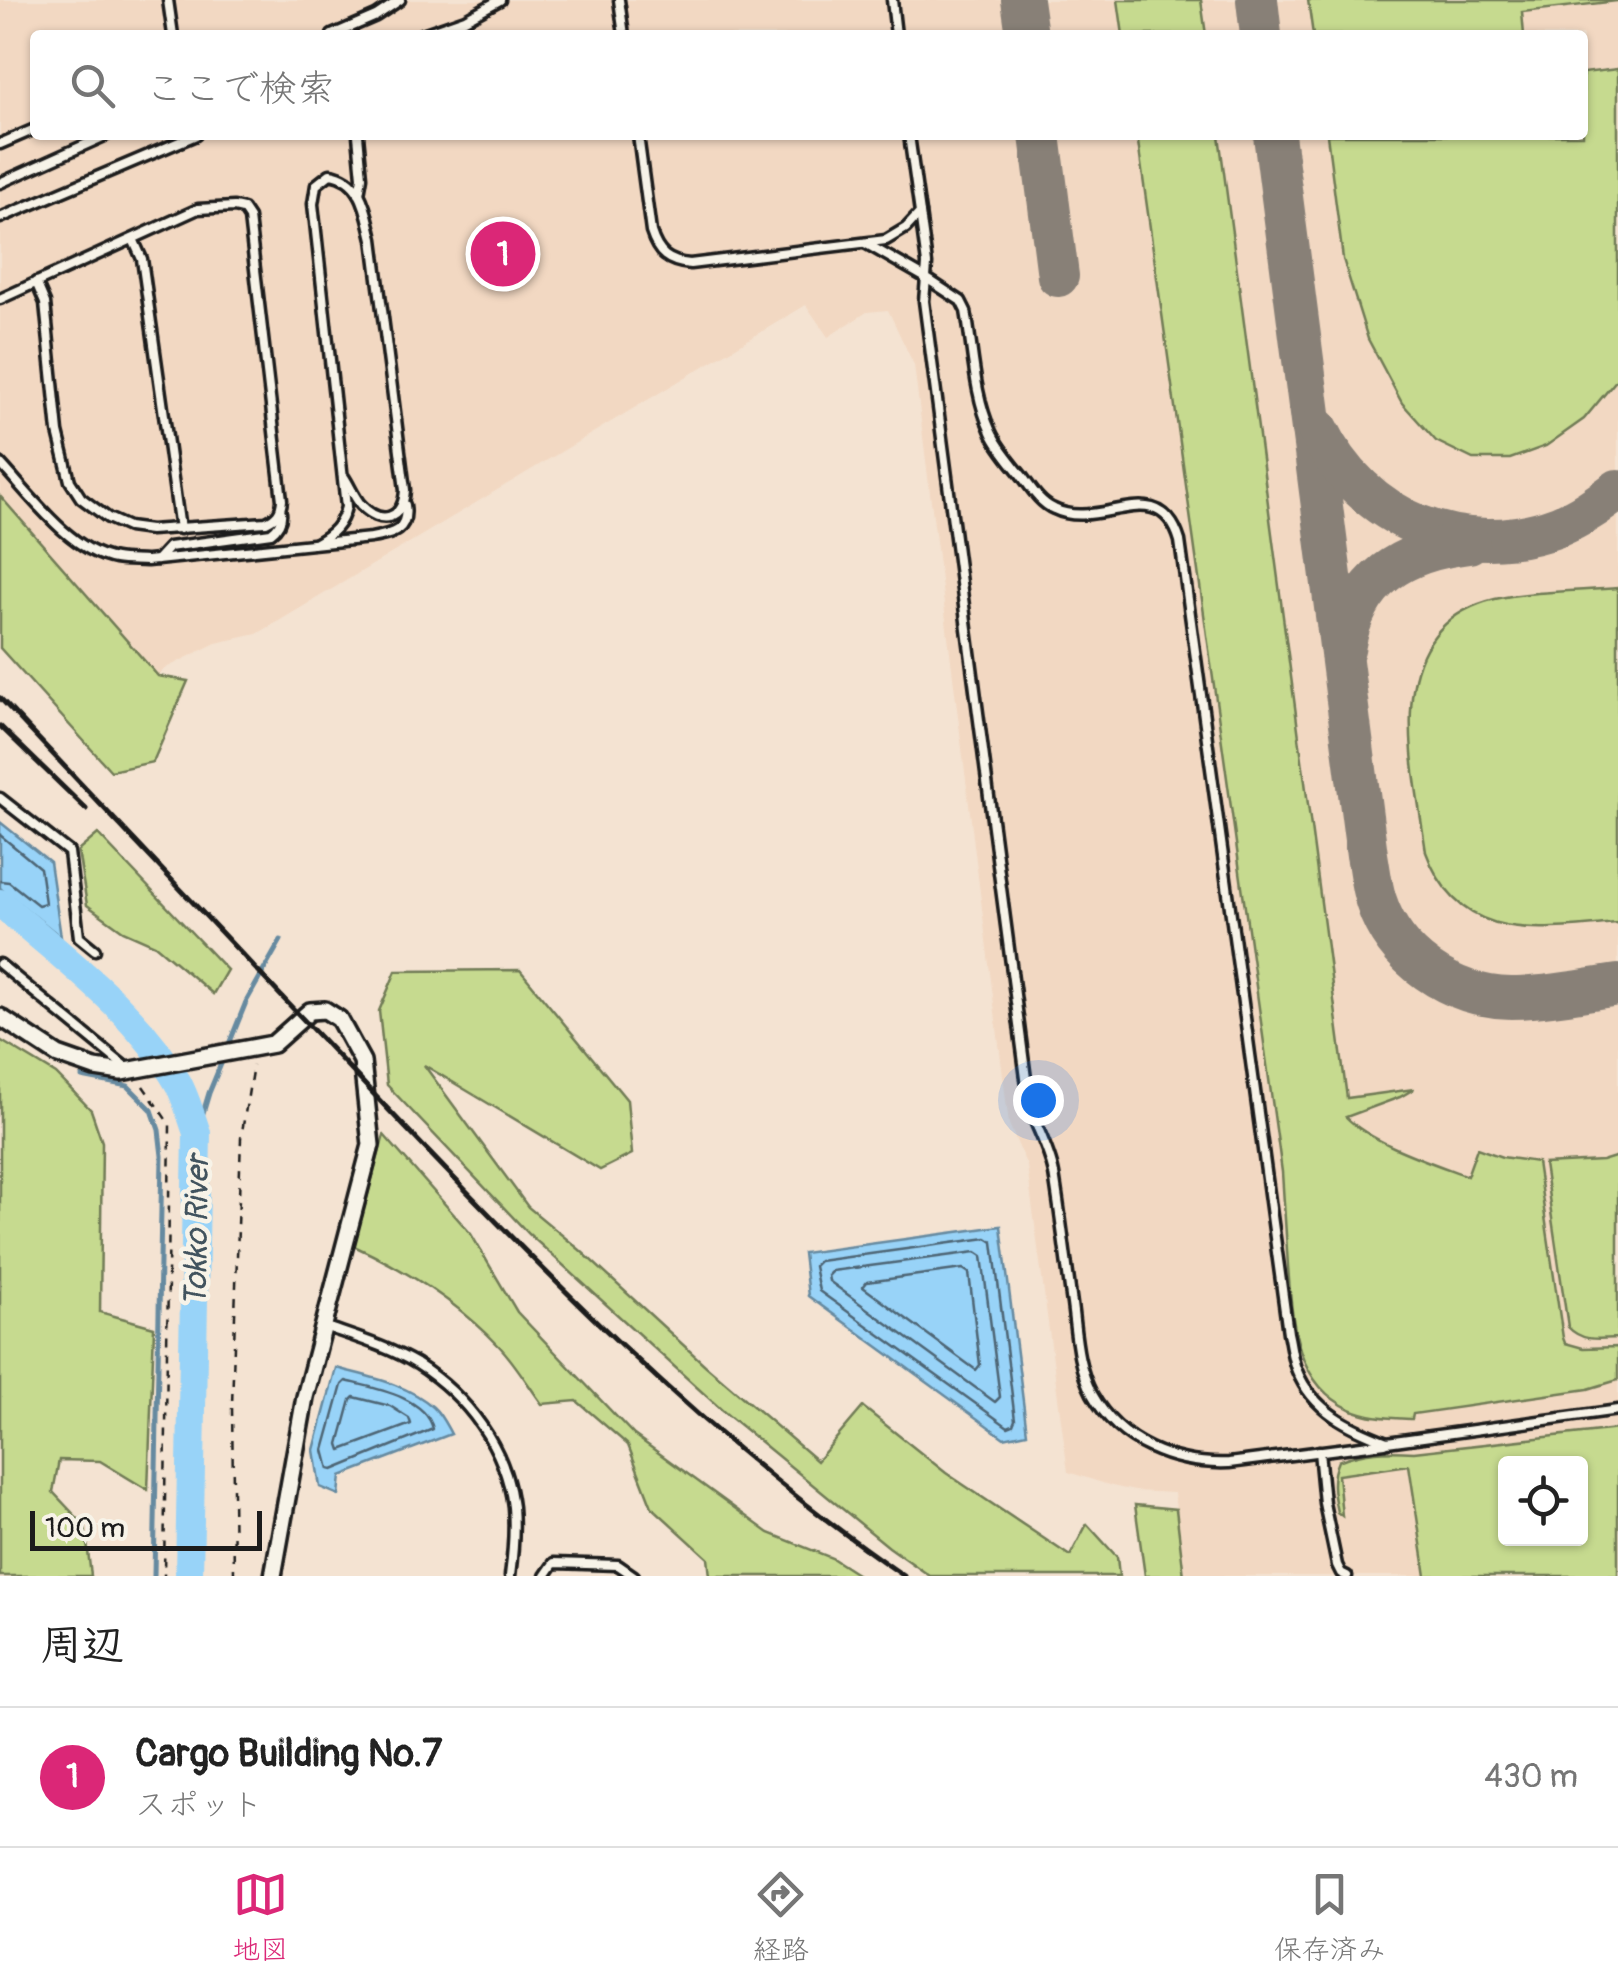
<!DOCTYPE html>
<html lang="ja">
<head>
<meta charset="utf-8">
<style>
  :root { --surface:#fff; --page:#f6f6f6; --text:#222; --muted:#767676; --line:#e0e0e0; --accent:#db2777 }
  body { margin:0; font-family:Pangolin,"Klee One",sans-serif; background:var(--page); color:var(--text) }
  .controls { position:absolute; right:30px; bottom:30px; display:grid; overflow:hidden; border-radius:10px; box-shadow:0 2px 8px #0004 }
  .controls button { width:90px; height:90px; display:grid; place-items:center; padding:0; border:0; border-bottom:2px solid var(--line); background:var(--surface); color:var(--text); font:50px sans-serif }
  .scale { position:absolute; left:30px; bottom:25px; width:232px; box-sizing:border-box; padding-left:10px; border:5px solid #1c1c1c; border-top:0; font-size:28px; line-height:35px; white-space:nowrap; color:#1c1c1c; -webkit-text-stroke:8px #f7f3e8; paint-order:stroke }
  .you { position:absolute; left:1038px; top:1100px; width:35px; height:35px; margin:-25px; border:8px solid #fff; border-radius:50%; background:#1a73e8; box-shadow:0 0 0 15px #1a73e833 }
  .badge { display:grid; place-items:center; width:65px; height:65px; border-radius:50%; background:var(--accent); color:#fff; font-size:32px; font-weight:700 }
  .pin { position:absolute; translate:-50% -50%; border:5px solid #fff; box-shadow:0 2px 10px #0006 }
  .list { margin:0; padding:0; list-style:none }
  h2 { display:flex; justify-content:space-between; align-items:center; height:130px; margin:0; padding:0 40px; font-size:42px }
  h2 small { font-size:32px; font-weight:400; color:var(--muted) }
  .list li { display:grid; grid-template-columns:65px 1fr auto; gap:30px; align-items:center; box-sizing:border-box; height:140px; padding:0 40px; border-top:2px solid var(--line) }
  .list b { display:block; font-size:38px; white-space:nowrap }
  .list p { margin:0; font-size:32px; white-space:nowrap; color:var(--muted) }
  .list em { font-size:32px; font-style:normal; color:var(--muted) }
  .icon { flex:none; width:55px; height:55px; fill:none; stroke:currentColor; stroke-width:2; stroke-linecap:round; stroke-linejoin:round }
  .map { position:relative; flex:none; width:1618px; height:1576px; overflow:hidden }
  .search { position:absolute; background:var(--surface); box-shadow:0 2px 8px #0004; left:30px; right:30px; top:30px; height:110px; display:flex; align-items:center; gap:25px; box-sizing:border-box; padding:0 35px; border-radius:10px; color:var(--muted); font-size:38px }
  .sheet { height:270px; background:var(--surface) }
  nav { display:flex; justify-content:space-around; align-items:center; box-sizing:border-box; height:140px; border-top:2px solid var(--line); background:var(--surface); font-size:28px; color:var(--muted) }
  nav a { display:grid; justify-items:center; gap:5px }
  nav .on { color:var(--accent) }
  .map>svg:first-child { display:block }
  .built { fill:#f2d8c2; fill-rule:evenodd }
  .green { fill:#c6da8f; stroke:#717b56; stroke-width:2.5; fill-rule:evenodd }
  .water { fill:#98d3f8; stroke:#668aa0; stroke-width:2.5 }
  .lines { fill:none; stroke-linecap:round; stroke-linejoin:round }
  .shore { stroke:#4e6574; stroke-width:2.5 }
  .stream { stroke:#668aa0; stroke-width:5 }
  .river { stroke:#98d3f8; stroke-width:28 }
  .taxiway { stroke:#888077; stroke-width:42 }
  .service-casing { stroke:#1c1c1c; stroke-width:15 }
  .minor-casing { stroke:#1c1c1c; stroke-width:22 }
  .path { stroke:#1c1c1c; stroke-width:2.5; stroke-dasharray:8 8; stroke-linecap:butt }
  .service { stroke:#f7f3e8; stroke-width:8 }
  .minor { stroke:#f7f3e8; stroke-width:15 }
  .rail { stroke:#1c1c1c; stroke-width:5 }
  .labels { text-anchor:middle; stroke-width:9; stroke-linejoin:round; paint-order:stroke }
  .water-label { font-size:32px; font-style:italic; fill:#41535e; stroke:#f7f3e8 }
</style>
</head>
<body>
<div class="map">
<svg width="1618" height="1576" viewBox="0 0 1618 1576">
  <rect width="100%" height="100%" fill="#f4e3d2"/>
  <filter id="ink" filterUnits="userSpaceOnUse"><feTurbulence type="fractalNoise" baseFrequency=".01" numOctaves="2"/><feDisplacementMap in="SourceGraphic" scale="20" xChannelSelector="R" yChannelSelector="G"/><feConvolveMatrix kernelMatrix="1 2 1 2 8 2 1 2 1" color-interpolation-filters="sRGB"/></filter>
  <g filter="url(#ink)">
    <path class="built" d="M0 0H1618V1576H1184L1174 1493 1135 1491 1112 1486 1068 1472 1027 1166 1009 1124 914 365 888 310 867 312 828 337 806 305 257 634 216 643 164 669 158 676 0 496ZM35 35H1583V135H35ZM1506 1464H1580V1538H1506Z"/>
    <g class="green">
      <path d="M1118 0H1201L1206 35H1123Z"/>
      <path d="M1308 0H1618V1L1522 12 1524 35H1313Z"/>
      <path d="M1618 69V378L1584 419 1546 446 1510 459H1473L1436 441 1402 403 1368 339 1343 259 1327 135H1583V73Z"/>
      <path d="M1137 135H1219L1347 1098 1414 1089 1400 1097 1346 1117C1371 1143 1433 1163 1467 1176L1477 1148 1502 1157 1537 1162 1563 1338 1565 1343 1583 1348 1618 1347V1380L1588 1389 1413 1414 1412 1419C1391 1418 1370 1418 1350 1409 1294 1384 1292 1319 1288 1266 1286 1235 1284 1203 1282 1172Z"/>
      <path d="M0 496 158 676 188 681 153 762 111 771 0 648Z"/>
      <path d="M1618 588V923C1538 929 1460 946 1426 852 1414 765 1376 628 1495 599 1531 591 1580 591 1618 588Z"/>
      <path d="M98 834 227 970 213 994 155 945 123 931 87 905 78 851Z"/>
      <path d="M520 970 627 1100 632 1154 600 1170 424 1065 528 1207 580 1250 705 1365 817 1461 863 1407 946 1473 1070 1556 1087 1524 1117 1557 1119 1576H930L889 1547 724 1412 529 1234 387 1085 379 1011 396 971Z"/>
      <path d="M0 1040 56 1074 91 1110 102 1142 100 1312 154 1327 148 1490 100 1461 59 1460 53 1492 85 1526 91 1576H0Z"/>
      <path d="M384 1135 471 1234 517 1312 634 1435 769 1533 832 1558 860 1576H710L708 1558 652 1507 628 1445 577 1401 542 1404C528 1385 516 1364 500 1347 459 1303 408 1271 354 1246Z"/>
      <path d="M1618 1156V1338C1599 1339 1582 1342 1568 1327L1544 1164 1602 1161Z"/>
      <path d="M1618 1429V1576H1426L1409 1465 1338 1475 1342 1516 1337 1512C1333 1493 1330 1479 1338 1461 1363 1451 1386 1450 1414 1452ZM1506 1464H1580V1538H1506Z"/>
      <path d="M1135 1505 1176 1509 1184 1576H1145Z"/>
    </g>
    <g class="water">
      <path d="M0 822 50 862 61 937 0 888Z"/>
      <path d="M1001 1226 1027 1433 1004 1438 808 1296 803 1253Z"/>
      <path d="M336 1368C369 1377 406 1383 433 1407 441 1414 446 1425 451 1434L341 1476 339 1495 320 1487 314 1450Z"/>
    </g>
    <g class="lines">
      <g class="shore">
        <path d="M0 835 40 868 45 903 38 905 9 882 0 881"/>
        <path d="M987 1238 993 1242 1015 1420 1013 1425 1008 1427 819 1291 814 1266 819 1261Z"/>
        <path d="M976 1252 982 1256 1000 1397 995 1402 829 1281 828 1275 832 1271Z"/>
        <path d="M963 1269 969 1273 980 1365 976 1370 863 1287 867 1282Z"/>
        <path d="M346 1381C374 1388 426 1397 433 1429L333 1470 329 1469 324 1450 342 1385Z"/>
        <path d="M354 1397 390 1406 409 1418 411 1424 341 1450 339 1444 351 1400Z"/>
      </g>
      <g class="stream">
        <path d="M227 1049 246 1002 281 940"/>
        <path d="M82 1077 128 1086 152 1110 159 1130 162 1156 154 1576"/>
        <path d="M197 1133 209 1093 223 1059"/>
      </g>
      <path class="river" d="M0 903C62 957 136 1010 178 1083 186 1098 191 1116 197 1133L189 1576"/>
      <g class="taxiway">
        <path d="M1022 0 1027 35"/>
        <path d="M1257 0 1261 35"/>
        <path d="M1040 135 1058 276"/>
        <path d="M1274 135 1367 855C1370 870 1371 886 1376 901 1394 958 1451 997 1511 998 1546 998 1583 990 1618 985"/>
        <path d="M1318 429C1362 521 1463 562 1559 526 1581 517 1599 504 1618 490"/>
        <path d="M1344 649C1356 578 1402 551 1469 543"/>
      </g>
      <g class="service-casing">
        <g id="service">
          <path d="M168 0 173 35"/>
          <path d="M619 0 624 35"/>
          <path d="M892 0 896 35"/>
          <path d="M332 35 376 16 400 0"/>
          <path d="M419 35 465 19 500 0"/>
          <path d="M358 135 362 177 359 194"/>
          <path d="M638 135 651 232C658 254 668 262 690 264L886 240 906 228 920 213 909 135"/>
          <path d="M0 144 35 129"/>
          <path d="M0 183 107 135"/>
          <path d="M920 213 927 264 926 278 961 301 966 311C973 350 974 395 991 432 998 448 1011 462 1022 476 1031 488 1040 503 1054 509 1100 532 1159 472 1180 541L1288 1333C1291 1345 1292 1360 1297 1371 1313 1411 1350 1428 1387 1442L1618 1410"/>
          <path d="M0 218 196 135"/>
          <path d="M133 239 142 259 180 529"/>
          <path d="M865 243 926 278 924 301 1030 1109C1038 1130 1050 1152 1054 1174 1061 1217 1066 1261 1072 1304 1076 1334 1077 1366 1092 1394 1120 1444 1174 1465 1229 1463L1385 1443"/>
          <path d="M0 299 198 209 234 207 243 209 249 218 282 500C281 512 277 517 266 522L150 530 128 527 108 518 81 498 70 481 58 432 45 303 36 282"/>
          <path d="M0 463C30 495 70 551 115 559 125 561 137 560 147 561L371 538C392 534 409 531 405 505"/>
          <path d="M316 543C332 534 342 525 346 507L313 204 316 185 330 174C363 179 366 211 373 239L405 490C403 520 381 526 361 505 354 497 350 486 344 477"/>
          <path d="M157 560 169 547 271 533C279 527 282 521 281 512"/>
          <path d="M0 798 69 852 79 937 95 950"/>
          <path d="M0 964 128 1069"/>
          <path d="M324 1326C355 1337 389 1347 417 1364 467 1396 506 1447 513 1507 515 1530 513 1553 510 1576"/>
          <path d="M1319 1451 1324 1503 1337 1565 1341 1573 1347 1576"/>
          <path d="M545 1576 554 1563 618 1565 634 1576"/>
        </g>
      </g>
      <g class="minor-casing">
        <path id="minor" d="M0 1017 58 1055 95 1068 121 1072 273 1044 310 1011 325 1010 339 1019 362 1061 371 1145 305 1397 273 1576"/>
      </g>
      <g class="path">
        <path d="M143 1086 170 1125 164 1576"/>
        <path d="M234 1576 232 1405 241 1138 253 1065"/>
      </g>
      <use href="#service" class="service"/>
      <use href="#minor" class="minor"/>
      <g class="rail">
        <path d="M0 698C123 828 246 958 368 1088 534 1264 704 1439 904 1576"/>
        <path d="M0 726 86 809"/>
      </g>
    </g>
  </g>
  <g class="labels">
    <g class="water-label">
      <text transform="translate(196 1231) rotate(-89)" y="11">Tokko River</text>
    </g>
  </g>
</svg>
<div class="controls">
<button><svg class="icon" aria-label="locate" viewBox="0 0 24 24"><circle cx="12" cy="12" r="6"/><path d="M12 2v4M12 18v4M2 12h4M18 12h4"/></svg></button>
</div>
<div class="scale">100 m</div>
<div class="you"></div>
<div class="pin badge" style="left:503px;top:254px">1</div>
<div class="search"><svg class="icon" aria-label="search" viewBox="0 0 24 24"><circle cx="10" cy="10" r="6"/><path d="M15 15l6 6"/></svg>ここで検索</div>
</div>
<section class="sheet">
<h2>周辺<small></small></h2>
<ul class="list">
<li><span class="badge">1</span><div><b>Cargo Building No.7</b><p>スポット</p></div><em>430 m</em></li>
</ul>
</section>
<nav>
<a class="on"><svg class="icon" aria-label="map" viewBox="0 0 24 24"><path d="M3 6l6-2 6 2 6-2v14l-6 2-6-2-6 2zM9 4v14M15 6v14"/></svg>地図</a>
<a><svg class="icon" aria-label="directions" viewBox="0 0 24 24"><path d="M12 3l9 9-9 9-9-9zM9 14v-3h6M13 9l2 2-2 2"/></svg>経路</a>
<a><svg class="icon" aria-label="saved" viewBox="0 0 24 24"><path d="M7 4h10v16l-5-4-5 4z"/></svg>保存済み</a>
</nav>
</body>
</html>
